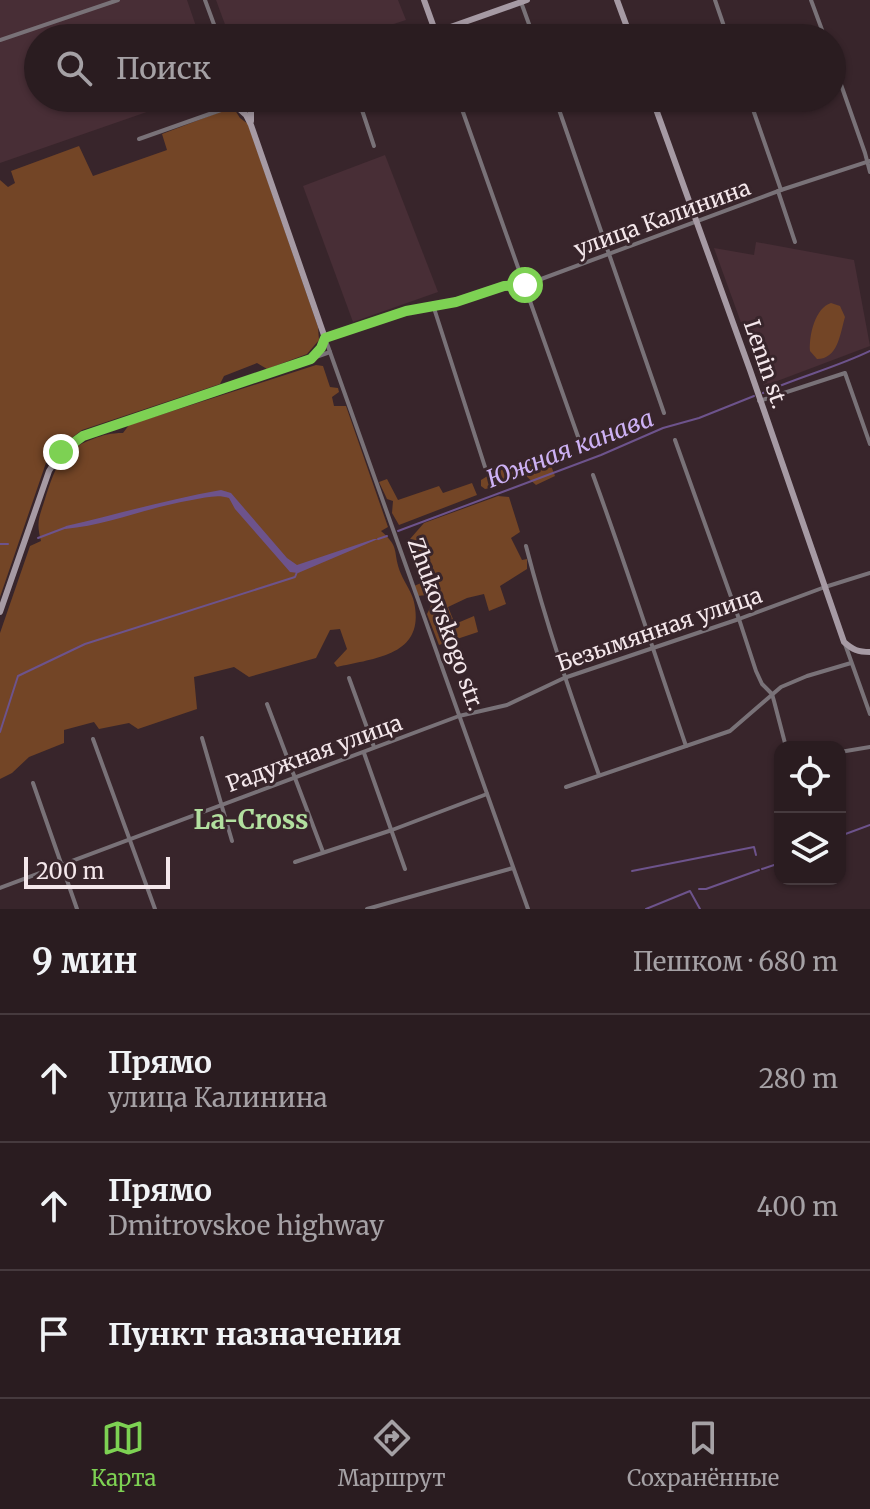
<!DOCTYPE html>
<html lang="ru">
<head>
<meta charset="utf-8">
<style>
  :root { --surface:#2a1c20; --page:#36292d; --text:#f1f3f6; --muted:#a5a1a5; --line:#463a3e; --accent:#7dd153 }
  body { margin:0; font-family:Merriweather,serif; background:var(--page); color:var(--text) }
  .controls { position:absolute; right:24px; bottom:24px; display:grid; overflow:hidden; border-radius:16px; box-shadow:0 2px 6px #0004 }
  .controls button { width:72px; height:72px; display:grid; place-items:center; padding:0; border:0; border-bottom:2px solid var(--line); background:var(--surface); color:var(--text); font:40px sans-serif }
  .scale { position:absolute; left:24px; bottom:20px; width:146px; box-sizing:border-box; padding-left:8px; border:4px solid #f4e7eb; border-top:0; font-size:22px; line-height:28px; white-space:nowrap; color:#f4e7eb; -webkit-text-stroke:6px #38252b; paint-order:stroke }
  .stop { position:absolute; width:24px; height:24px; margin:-18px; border:6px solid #7dd153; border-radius:50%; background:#fff }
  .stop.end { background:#7dd153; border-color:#fff; box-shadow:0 2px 8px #0008 }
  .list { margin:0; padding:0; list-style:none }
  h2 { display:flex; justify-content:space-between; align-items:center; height:104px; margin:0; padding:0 32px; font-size:34px }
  h2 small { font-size:26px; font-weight:400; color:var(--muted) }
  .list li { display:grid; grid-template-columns:52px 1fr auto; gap:24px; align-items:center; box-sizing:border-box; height:128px; padding:0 32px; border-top:2px solid var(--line) }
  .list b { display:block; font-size:30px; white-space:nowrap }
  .list p { margin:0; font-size:26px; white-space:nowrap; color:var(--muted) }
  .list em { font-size:26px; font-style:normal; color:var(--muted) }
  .icon { flex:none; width:44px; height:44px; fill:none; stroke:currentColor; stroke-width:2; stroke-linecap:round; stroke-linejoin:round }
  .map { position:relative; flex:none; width:870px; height:909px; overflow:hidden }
  .search { position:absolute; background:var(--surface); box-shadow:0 2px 6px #0004; left:24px; right:24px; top:24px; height:88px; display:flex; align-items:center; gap:20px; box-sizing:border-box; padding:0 28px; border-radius:44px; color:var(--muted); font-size:30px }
  .sheet { height:488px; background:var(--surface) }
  nav { display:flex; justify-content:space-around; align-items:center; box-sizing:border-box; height:112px; border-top:2px solid var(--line); background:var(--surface); font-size:22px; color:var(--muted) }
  nav a { display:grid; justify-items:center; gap:4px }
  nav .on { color:var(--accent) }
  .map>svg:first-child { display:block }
  .built { fill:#482e36 }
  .green { fill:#734526 }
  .water { fill:#6d538c }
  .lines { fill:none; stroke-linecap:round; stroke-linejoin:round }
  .stream { stroke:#6d538c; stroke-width:2 }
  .street { stroke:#797278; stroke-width:4 }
  .secondary { stroke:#a69aa4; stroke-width:6 }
  .route { stroke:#7dd153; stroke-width:10 }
  .labels { text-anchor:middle; stroke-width:6; stroke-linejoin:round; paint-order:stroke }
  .street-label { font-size:22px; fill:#f4e7eb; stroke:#38252b }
  .water-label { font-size:24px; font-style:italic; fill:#cdb1f4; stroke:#38252b }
  .quarter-label { font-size:26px; font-weight:bold; fill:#b2e09f; stroke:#38252b }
</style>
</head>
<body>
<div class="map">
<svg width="870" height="909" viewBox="0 0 870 909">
  <rect width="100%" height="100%" fill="#38252b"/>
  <g class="built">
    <path d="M0 0H187L200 38H38V98H187L0 163Z"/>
    <path d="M216 0H398L406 20 351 38H230Z"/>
    <path d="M385 155 438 292 353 322 303 186Z"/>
    <path d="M756 242 854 260 870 346 764 386 714 248 754 255Z"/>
  </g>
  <g class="green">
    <path d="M233 107 240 118 248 124 318 327 319 340 307 354 267 369 257 363 224 376 220 384 82 430 62 445 50 444 48 457 0 597V180L8 187 15 183 11 171 79 146 93 176 167 150 162 134Z"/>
    <path d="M831 303 840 306 845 317C840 334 838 359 817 359L810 351C809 335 815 308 831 303Z"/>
    <path d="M316 365 323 366 330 387 338 388 339 392 332 397 334 406H346L388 527 381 531C401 548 392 552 401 574 405 583 412 593 414 602 426 656 374 658 337 667L334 663 347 649 340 629 330 630 316 658 249 677 234 667 194 677 197 709 138 729 129 723 99 729 94 722 64 730V743L29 757 12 773 0 779V633L30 546 41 541C36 522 39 518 45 499 55 468 60 451 93 439 103 435 111 433 123 433L129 425Z"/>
    <path d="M550 463 555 476 536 485 525 475 501 486 485 489 481 486V480C502 466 525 464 550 463Z"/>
    <path d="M387 479 398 500 439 486 443 493 472 483 477 495 399 525 392 513 393 501 387 499 379 482Z"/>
    <path d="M498 496 509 497 520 532 511 538 522 560 527 559V569L500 586 506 604 489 611 484 594 467 598 448 607 455 624 474 616 478 632 439 645 427 614 431 606 427 595 417 596 414 586 421 583 415 563 421 552 411 545 410 539 424 523Z"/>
  </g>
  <path class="water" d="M221 490 231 493 287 558 297 565 374 539H378L298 573 290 572 235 509 229 498C217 494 205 498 192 500 149 507 108 525 65 529L66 526C118 514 169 499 221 490Z"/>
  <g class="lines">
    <g class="stream">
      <path d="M763 393C798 377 835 368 870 351"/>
      <path d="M398 531 601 455 663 428 699 418 754 396"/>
      <path d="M38 538 67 527"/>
      <path d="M378 539 387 536"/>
      <path d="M0 544H8"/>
      <path d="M0 732 18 676 85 644 295 577 297 572"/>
      <path d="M840 836 870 825"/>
      <path d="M762 869 780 863"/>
      <path d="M632 871 754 847 756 855"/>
      <path d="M699 889H706L759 870"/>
      <path d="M646 909 690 891 700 909"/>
    </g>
    <g class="street">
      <path d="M205 0 219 38"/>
      <path d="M715 0 728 38"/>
      <path d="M811 0 825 38"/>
      <path d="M521 2 534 38"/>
      <path d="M0 40 118 0"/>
      <path d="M832 59 865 153 870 172"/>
      <path d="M358 98 374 146"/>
      <path d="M458 98 581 445"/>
      <path d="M555 98 664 413"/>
      <path d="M749 98 781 190"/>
      <path d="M139 139 235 105"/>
      <path d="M778 191 795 242"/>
      <path d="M433 305 485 467"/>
      <path d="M313 358 330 352"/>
      <path d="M759 401 845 373 870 444"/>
      <path d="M675 440 739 619 756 671 762 684 772 694 774 701 786 747"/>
      <path d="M593 475C626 565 655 656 686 746"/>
      <path d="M526 546C546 624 572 699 599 775"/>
      <path d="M845 644 870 714"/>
      <path d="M349 678 374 747"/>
      <path d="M267 704 323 852"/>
      <path d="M202 738 232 841"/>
      <path d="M93 739 155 909"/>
      <path d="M840 752 870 747"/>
      <path d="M364 753 405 869"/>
      <path d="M33 783 77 909"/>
      <path d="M566 787 730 731 781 687 807 676 851 663"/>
      <path d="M295 862 392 830 487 794"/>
      <path d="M0 888 459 716 507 705 564 678 739 619 825 587 870 573"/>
      <path d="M367 909 513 868"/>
      <path d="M528 909 325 338 406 311 456 302 504 286 525 285 781 190 870 161"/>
    </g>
    <g class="secondary">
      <path d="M424 0 433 25"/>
      <path d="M617 0 631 38"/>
      <path d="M442 30 527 0"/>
      <path d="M418 38 428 34"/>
      <path d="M652 98 750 370 844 642C853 650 858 652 870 652"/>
      <path d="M251 121V109L259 98"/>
      <path d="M0 612 49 471 61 452 83 436 311 359 321 348 325 338 251 125 246 115 236 106 238 98"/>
    </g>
  </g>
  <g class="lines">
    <path class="route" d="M61 452 83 436 311 359 321 348 325 338 406 311 456 302 504 286 525 285"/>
  </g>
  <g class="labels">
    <g class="street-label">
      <text transform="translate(662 218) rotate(-20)" y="8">улица Калинина</text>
      <text transform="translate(766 364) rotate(71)" y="8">Lenin st.</text>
      <text transform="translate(446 624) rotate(70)" y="8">Zhukovskogo str.</text>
      <text transform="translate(659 629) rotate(-19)" y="8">Безымянная улица</text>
      <text transform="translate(314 753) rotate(-20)" y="8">Радужная улица</text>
    </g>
    <g class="water-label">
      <text transform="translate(570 449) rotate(-21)" y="8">Южная канава</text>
    </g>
    <g class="quarter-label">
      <text x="251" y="829">La-Cross</text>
    </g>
  </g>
</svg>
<div class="controls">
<button><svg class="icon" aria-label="locate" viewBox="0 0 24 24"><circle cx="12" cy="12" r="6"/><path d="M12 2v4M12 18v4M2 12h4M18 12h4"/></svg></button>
<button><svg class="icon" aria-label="layers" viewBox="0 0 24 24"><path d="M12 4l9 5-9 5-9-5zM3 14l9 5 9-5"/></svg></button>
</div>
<div class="scale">200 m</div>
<div class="stop" style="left:525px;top:285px"></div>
<div class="stop end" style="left:61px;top:452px"></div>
<div class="search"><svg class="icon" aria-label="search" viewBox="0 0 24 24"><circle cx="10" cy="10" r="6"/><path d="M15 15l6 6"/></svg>Поиск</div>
</div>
<section class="sheet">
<h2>9 мин<small>Пешком · 680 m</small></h2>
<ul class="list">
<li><svg class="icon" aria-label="ahead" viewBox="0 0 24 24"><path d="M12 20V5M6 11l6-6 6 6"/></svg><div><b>Прямо</b><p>улица Калинина</p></div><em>280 m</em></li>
<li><svg class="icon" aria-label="ahead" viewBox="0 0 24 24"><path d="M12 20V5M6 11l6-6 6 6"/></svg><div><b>Прямо</b><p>Dmitrovskoe highway</p></div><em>400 m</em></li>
<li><svg class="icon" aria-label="arrive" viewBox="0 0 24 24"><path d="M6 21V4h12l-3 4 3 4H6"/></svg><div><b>Пункт назначения</b></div></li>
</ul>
</section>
<nav>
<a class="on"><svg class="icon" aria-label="map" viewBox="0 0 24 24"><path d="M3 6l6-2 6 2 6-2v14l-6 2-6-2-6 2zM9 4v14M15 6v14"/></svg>Карта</a>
<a><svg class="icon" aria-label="directions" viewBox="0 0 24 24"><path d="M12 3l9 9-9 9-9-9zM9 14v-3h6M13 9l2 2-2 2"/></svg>Маршрут</a>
<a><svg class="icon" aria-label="saved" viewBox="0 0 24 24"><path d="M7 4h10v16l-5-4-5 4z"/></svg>Сохранённые</a>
</nav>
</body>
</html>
